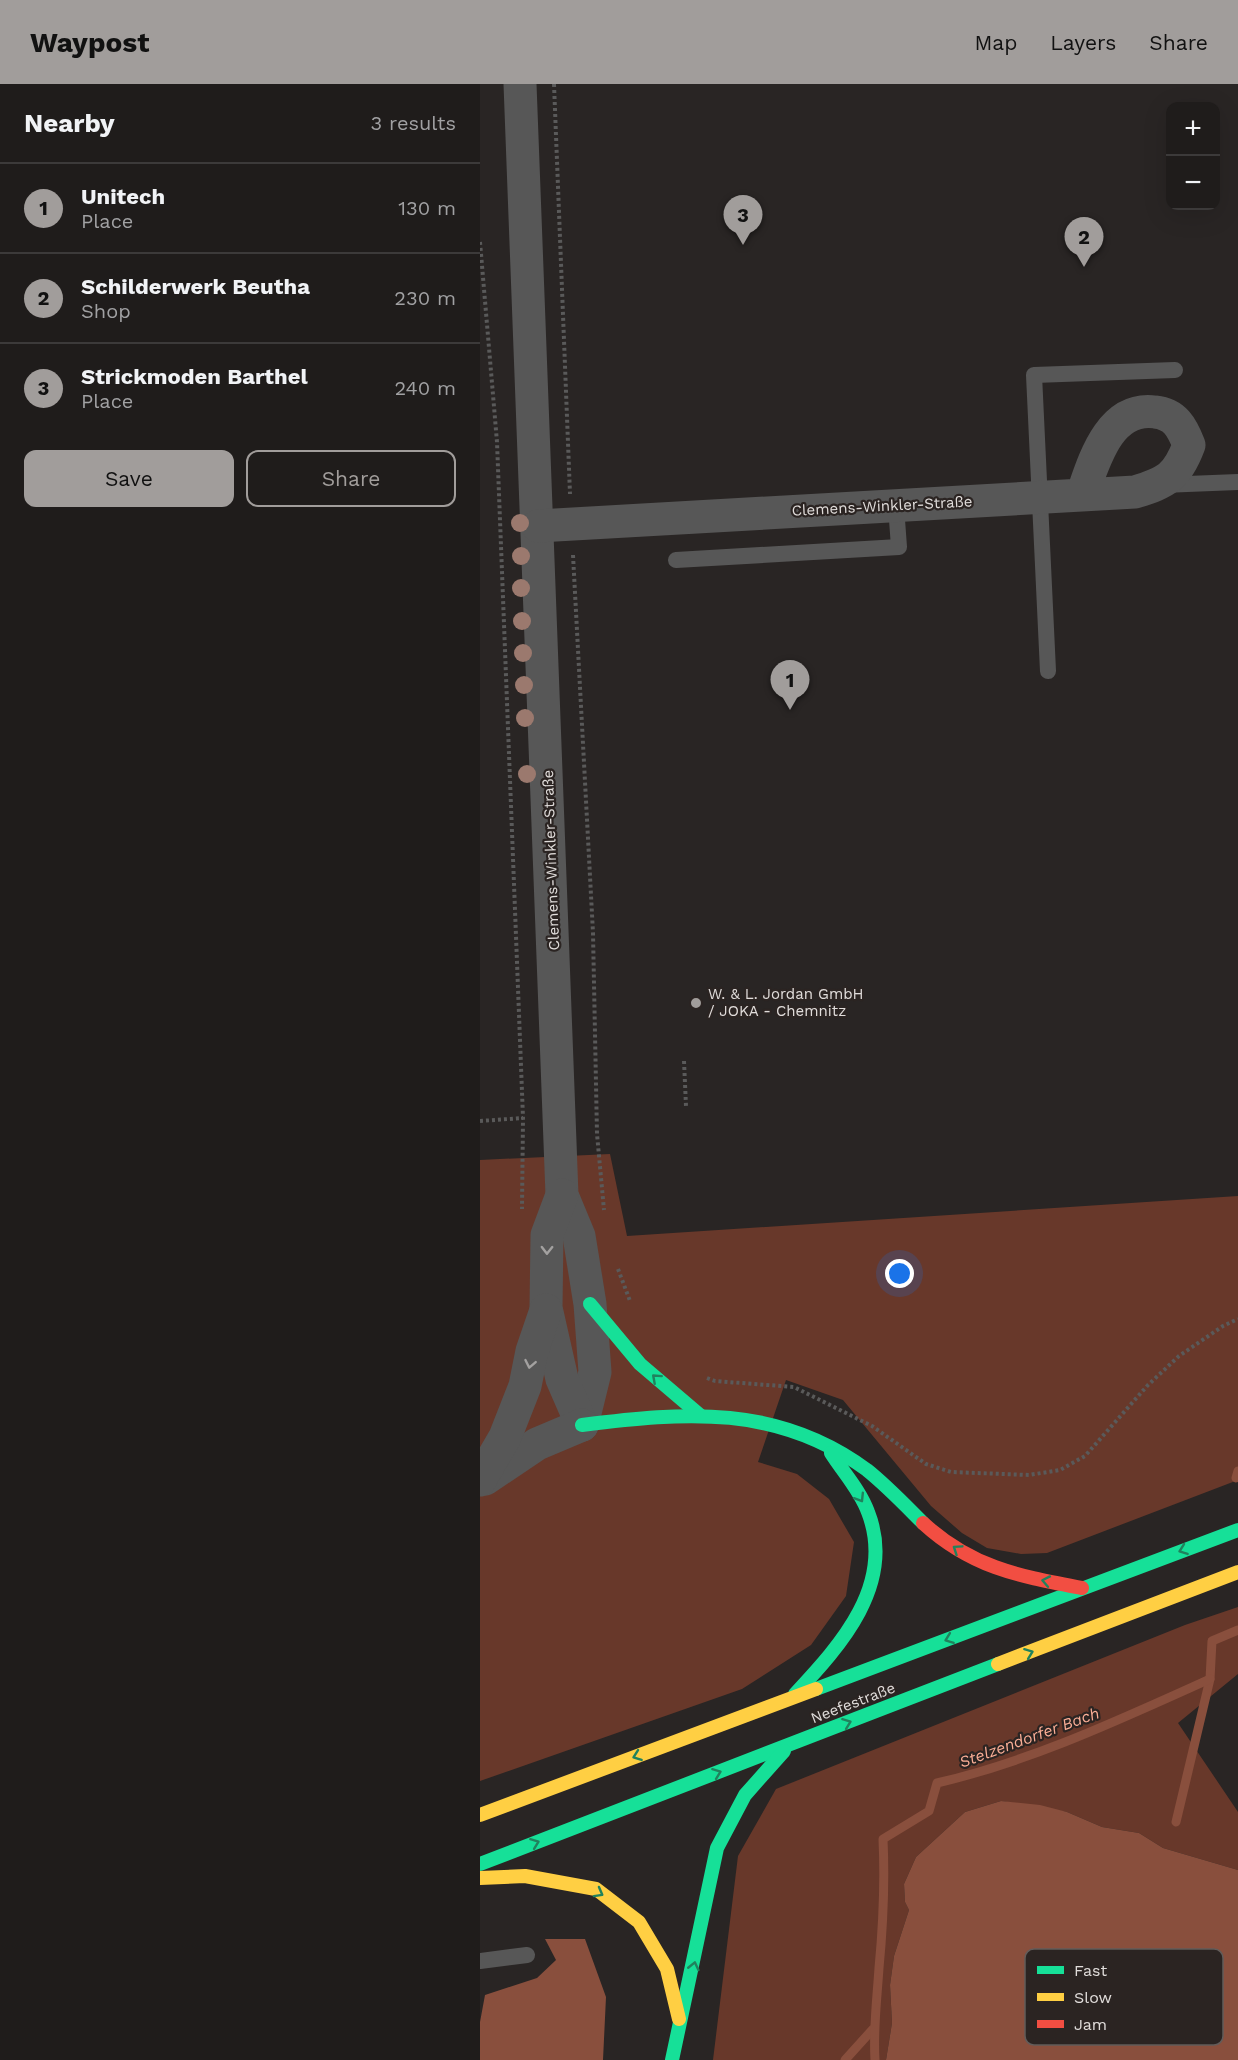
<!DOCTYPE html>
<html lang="en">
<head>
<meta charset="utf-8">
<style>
  :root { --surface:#1f1c1b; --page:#272524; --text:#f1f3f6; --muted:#a1a1a3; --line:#3c3a3a; --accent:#a19d9b }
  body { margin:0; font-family:"Work Sans",sans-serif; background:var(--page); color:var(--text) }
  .controls { position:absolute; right:18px; top:18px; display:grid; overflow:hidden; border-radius:12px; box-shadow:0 6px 24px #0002 }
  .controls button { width:54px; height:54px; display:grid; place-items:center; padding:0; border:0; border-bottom:2px solid var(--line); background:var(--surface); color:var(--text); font:30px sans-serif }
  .you { position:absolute; left:420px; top:1190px; width:21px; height:21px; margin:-15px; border:4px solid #fff; border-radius:50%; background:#1a73e8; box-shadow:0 0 0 9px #1a73e833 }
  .badge { display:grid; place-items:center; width:39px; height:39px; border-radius:50%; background:var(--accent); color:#111; font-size:20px; font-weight:700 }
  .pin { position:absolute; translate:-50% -50px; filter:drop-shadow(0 2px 3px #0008) }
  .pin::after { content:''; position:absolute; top:32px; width:21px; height:18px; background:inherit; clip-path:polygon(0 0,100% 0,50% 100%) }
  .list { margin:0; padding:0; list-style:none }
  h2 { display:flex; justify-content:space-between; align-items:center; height:78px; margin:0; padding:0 24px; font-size:26px }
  h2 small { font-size:20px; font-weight:400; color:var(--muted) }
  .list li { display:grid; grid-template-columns:39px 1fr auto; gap:18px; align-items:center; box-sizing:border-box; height:90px; padding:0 24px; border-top:2px solid var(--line) }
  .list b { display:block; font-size:22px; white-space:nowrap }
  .list p { margin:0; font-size:20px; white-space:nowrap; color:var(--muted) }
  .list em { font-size:20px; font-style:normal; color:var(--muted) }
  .actions { display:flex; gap:12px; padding:18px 24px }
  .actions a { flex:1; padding:14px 0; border:2px solid var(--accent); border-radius:12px; text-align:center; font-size:21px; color:var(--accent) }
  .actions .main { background:var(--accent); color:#111 }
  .map { position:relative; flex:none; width:758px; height:1976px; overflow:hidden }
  header { display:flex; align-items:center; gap:36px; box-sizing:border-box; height:84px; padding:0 30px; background:var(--accent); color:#111 }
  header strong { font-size:28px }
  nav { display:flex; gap:33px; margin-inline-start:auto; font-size:21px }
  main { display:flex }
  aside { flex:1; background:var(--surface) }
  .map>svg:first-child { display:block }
  .green { fill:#68382a }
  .water { fill:#894f3d }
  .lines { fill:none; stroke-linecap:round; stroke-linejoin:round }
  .stream { stroke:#894f3d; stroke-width:9 }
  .path { stroke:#5a5a5a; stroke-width:4; stroke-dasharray:3 3; stroke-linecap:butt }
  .lane { stroke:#575757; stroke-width:16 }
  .street { stroke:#575757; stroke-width:33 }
  .fast { stroke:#16e098; stroke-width:14 }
  .slow { stroke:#ffcf43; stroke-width:14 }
  .jam { stroke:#f24e42; stroke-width:14 }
  .tree { fill:#9b796e }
  .oneway { stroke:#a3a1a0 }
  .oneway2 { stroke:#20825d }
  .poi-dot { fill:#a19d9b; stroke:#2b2422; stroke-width:2 }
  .labels { text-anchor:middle; stroke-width:4.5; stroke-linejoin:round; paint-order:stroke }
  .street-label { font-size:15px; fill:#e1dddb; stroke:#2b2422 }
  .poi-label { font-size:15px; fill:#e1dddb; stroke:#2b2422; text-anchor:start }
  .water-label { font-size:16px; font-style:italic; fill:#fbae96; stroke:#2b2422 }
  .key { fill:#2b2422; stroke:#625c5a; stroke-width:1.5 }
  .key-label { font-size:16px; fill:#e1dddb }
</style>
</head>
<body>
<header>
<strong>Waypost</strong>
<nav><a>Map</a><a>Layers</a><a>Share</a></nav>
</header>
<main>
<aside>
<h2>Nearby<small>3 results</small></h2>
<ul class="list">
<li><span class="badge">1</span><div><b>Unitech</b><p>Place</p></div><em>130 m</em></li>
<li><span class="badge">2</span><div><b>Schilderwerk Beutha</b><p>Shop</p></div><em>230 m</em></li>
<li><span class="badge">3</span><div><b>Strickmoden Barthel</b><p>Place</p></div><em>240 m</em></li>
</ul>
<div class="actions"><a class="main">Save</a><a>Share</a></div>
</aside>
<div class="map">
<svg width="758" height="1976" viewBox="0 0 758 1976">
  <rect width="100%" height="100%" fill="#292524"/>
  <g class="green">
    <path d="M130 1070 147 1152 758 1112V1396L567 1469 541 1470 507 1464 482 1449 451 1422 363 1316 306 1296 278 1378 317 1390 349 1415 374 1458 366 1512 331 1561 262 1605 0 1697V1076Z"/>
    <path d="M758 1523V1590L698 1639 758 1728V1786L683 1764 659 1749 622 1743 587 1728 521 1717 485 1728 436 1773 424 1800 425 1818 429 1826 414 1872 410 1901 412 1939 406 1976H233L258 1772 296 1705 705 1541Z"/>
  </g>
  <g class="water">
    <path d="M521 1717 560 1721 587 1728 622 1743 659 1749 683 1764 758 1786V1976H406L412 1939 410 1901 414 1872 429 1826 425 1818 424 1800 436 1773 485 1728Z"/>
    <path d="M65 1855H105L126 1913 123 1976H0V1938L5 1911 57 1894 76 1876Z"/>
  </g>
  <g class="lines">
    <g class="stream">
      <path d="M756 1394 758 1387"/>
      <path d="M696 1738 730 1595 732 1557 758 1546"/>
      <path d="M365 1976 393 1945"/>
      <path d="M395 1976C393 1945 397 1915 399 1884 403 1842 405 1798 403 1755L449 1727 457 1699C552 1677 641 1635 730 1595"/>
    </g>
    <g class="path">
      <path d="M74 0 90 410"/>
      <path d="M0 158 17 358 43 1034 42 1125"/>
      <path d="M93 471 113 849 117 1050 124 1126"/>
      <path d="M204 977 206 1022"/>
      <path d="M0 1037 43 1034"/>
      <path d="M138 1185 150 1217"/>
      <path d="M227 1294 235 1297 314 1303 392 1342 446 1380 471 1388 549 1391 580 1386 605 1372 668 1301 699 1272 743 1242 758 1235"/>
    </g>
    <g class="lane">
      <path d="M682 401 758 398"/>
      <path d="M196 476 419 463 416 422"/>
      <path d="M568 587 554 291 695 286"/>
      <path d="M0 1877 47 1871"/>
    </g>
    <g class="street">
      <path d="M40 0 82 1111 99 1152 110 1220 115 1288 102 1341"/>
      <path d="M58 442 655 408C687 398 697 393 709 361 702 343 695 330 675 328 629 322 614 377 602 411"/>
      <path d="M82 1111 67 1151 66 1224 82 1295 102 1341"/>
      <path d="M5 1395 57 1360 102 1341"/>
      <path d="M0 1396 25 1353 45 1302 52 1267 66 1226"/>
    </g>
    <g class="fast">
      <path d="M110 1220 160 1280 221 1332"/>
      <path d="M102 1341C205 1328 298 1320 387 1386 407 1402 425 1421 443 1439"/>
      <path d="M336 1605 758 1446"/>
      <path d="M315 1610C361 1561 416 1500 388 1428 380 1406 363 1388 351 1369"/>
      <path d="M0 1780 518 1580"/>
      <path d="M192 1976 237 1764 265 1711 304 1667"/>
    </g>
    <g class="slow">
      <path d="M518 1580 758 1488"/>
      <path d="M0 1731 336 1605"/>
      <path d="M0 1794 45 1792 116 1805 159 1838 187 1885 199 1935"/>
    </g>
    <path class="jam" d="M443 1439C492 1484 539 1492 602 1504"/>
  </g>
  <g class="tree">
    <circle cx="40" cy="439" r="9"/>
    <circle cx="41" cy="472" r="9"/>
    <circle cx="41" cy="504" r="9"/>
    <circle cx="42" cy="537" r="9"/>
    <circle cx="43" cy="569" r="9"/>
    <circle cx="44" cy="601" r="9"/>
    <circle cx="45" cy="634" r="9"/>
    <circle cx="47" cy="690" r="9"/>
  </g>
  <defs><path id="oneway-chevron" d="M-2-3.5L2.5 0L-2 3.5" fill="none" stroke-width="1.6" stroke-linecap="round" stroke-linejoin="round" transform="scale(1.5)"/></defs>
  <g class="oneway">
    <use href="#oneway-chevron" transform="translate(67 1166) rotate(91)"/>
    <use href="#oneway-chevron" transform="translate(50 1280) rotate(101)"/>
  </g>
  <g class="oneway2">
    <use href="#oneway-chevron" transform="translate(176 1294) rotate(-138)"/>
    <use href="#oneway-chevron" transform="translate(380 1414) rotate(58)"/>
    <use href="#oneway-chevron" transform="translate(477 1465) rotate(-146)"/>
    <use href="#oneway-chevron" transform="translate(703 1466) rotate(160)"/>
    <use href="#oneway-chevron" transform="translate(566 1497) rotate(-169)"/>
    <use href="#oneway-chevron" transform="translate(469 1555) rotate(159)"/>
    <use href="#oneway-chevron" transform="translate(549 1569) rotate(-21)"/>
    <use href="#oneway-chevron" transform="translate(367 1639) rotate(-21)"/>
    <use href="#oneway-chevron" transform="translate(157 1672) rotate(160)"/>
    <use href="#oneway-chevron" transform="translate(237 1689) rotate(-21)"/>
    <use href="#oneway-chevron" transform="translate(55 1759) rotate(-21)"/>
    <use href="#oneway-chevron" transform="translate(119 1809) rotate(29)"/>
    <use href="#oneway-chevron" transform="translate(214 1882) rotate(-77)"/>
  </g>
  <circle class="poi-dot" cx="216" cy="919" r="6"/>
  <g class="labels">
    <g class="street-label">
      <text transform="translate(402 422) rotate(-3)" y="5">Clemens-Winkler-Straße</text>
      <text transform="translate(71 776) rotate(-92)" y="5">Clemens-Winkler-Straße</text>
      <text transform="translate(373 1619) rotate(-21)" y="5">Neefestraße</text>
    </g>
    <g class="poi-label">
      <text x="228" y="915">W. &amp; L. Jordan GmbH<tspan x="228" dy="17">/ JOKA - Chemnitz</tspan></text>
    </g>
    <g class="water-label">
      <text transform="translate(549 1653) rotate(-20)" y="6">Stelzendorfer Bach</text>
    </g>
  </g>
  <rect x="545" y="1865" width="198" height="96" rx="9" class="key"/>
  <rect x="557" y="1882" width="27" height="8" fill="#16e098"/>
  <rect x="557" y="1909" width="27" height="8" fill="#ffcf43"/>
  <rect x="557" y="1936" width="27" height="8" fill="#f24e42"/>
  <g class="key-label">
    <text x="594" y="1892">Fast</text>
    <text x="594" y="1919">Slow</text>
    <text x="594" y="1946">Jam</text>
  </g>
</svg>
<div class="controls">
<button>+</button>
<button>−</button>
</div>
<div class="you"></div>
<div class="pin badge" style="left:310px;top:626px">1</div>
<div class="pin badge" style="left:604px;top:183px">2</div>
<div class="pin badge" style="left:263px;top:161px">3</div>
</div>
</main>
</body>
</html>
